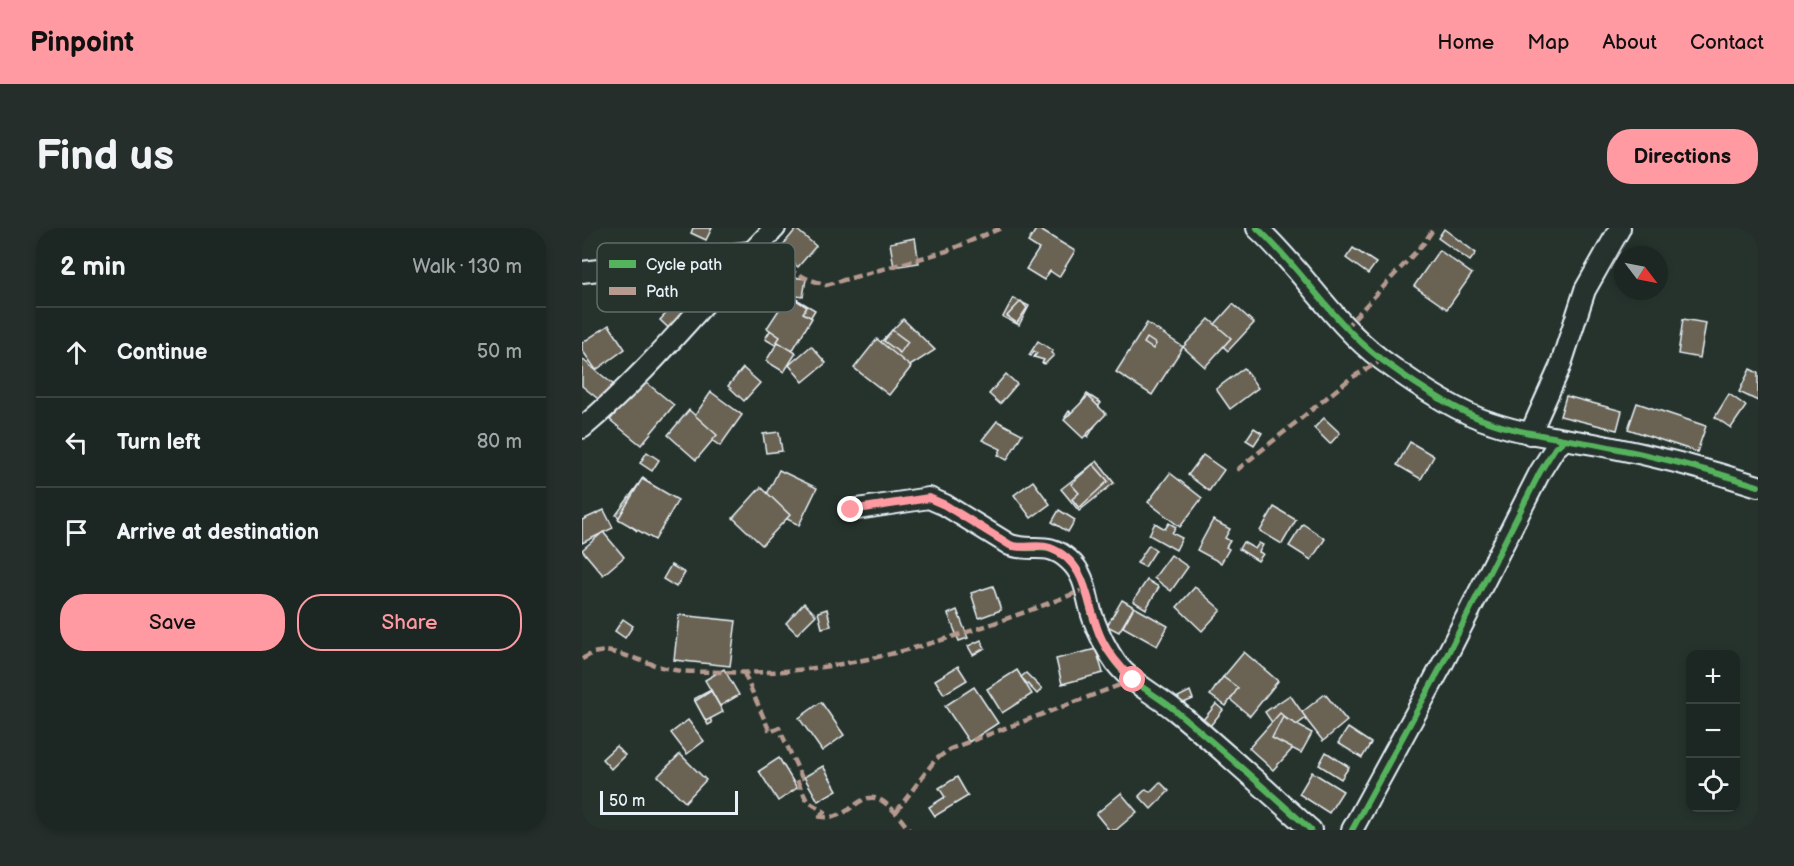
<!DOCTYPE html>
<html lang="en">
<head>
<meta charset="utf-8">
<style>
  :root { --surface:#1c2622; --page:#252e2a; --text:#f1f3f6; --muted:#a0a5a5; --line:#3a4340; --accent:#ff9aa2 }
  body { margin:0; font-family:"Balsamiq Sans",sans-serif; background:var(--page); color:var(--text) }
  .controls { position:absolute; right:18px; bottom:18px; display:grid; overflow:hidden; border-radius:12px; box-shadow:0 3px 9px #0003 }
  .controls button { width:54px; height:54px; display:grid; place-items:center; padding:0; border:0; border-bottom:2px solid var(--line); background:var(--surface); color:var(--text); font:30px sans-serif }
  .compass { position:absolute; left:1032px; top:18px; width:54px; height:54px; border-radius:50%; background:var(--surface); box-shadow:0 3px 9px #0003; rotate:122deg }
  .scale { position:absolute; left:18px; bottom:15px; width:138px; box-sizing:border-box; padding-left:6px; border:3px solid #e8f1f8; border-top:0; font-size:16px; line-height:21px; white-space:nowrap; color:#e8f1f8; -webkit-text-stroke:4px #26332d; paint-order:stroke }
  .stop { position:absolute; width:18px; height:18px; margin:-14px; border:4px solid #ff9aa2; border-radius:50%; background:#fff }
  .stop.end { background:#ff9aa2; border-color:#fff; box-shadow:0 2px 6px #0008 }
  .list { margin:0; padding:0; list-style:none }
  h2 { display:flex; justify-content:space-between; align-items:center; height:78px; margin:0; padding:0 24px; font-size:26px }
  h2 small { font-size:20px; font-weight:400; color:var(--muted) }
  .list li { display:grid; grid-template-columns:39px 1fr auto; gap:18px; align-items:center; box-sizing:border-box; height:90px; padding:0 24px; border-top:2px solid var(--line) }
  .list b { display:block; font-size:22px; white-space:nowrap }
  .list em { font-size:20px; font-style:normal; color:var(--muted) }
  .actions { display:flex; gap:12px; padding:18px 24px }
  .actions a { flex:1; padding:14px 0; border:2px solid var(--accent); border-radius:24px; text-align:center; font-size:21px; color:var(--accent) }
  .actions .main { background:var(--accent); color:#111 }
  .icon { flex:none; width:33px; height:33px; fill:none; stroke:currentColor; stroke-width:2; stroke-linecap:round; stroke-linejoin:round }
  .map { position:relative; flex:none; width:1176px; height:602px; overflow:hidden; border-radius:24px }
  header { display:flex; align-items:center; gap:36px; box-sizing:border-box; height:84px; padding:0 30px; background:var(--accent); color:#111 }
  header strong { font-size:28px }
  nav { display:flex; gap:33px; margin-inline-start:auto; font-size:21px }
  .intro { display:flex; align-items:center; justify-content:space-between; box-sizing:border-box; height:144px; padding:0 36px }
  h1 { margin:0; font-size:42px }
  .button { padding:15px 27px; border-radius:24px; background:var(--accent); color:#111; font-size:21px; font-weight:700 }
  main { display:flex; gap:36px; padding:0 36px }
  aside { flex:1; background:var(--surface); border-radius:24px; box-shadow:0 3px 9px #0003 }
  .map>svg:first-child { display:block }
  .building { fill:#6b6353; stroke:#e8f1f8; stroke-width:1.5 }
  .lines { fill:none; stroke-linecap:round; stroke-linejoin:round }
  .minor-casing { stroke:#e8f1f8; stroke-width:24 }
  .minor { stroke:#26332d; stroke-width:20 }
  .quiet { stroke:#b69a8f; stroke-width:4.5; stroke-dasharray:9 4.5; stroke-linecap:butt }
  .cycleway-casing { stroke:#26332d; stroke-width:10 }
  .cycleway { stroke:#56b35d; stroke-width:6 }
  .route { stroke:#ff9aa2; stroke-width:8 }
  .key { fill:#26332d; stroke:#606c6a; stroke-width:1.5 }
  .key-label { font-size:16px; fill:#e8f1f8 }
</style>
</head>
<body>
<header>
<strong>Pinpoint</strong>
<nav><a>Home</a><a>Map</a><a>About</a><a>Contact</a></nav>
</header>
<div class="intro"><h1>Find us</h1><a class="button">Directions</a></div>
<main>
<aside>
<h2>2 min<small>Walk · 130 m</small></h2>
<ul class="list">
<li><svg class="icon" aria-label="ahead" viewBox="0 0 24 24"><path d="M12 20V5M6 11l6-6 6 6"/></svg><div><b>Continue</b></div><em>50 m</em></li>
<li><svg class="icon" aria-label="left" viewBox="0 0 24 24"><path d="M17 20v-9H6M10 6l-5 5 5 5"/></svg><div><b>Turn left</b></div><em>80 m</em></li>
<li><svg class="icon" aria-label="arrive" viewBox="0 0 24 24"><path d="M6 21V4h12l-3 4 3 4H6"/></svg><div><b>Arrive at destination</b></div></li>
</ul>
<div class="actions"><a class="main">Save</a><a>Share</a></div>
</aside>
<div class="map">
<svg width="1176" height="602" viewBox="0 0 1176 602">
  <rect width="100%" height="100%" fill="#26332d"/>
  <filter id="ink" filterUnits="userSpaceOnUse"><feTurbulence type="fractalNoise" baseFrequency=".0167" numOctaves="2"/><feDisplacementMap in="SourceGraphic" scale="12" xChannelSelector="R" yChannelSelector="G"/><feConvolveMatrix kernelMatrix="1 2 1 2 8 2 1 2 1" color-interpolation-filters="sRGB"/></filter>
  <g filter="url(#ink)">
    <g class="building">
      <path d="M111 0H130L124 12 109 5Z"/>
      <path d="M455 0 493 23 477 49 468 43 462 52 444 41 457 21 446 14Z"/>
      <path d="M214 1 234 18 216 39 196 23Z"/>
      <path d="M862 1 894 25 888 33 856 10Z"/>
      <path d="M333 10 337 35 312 39 308 15Z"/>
      <path d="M771 20 794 35 786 46 764 30Z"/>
      <path d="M857 22 890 46 865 81 832 58Z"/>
      <path d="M196 47 224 51 221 69 194 65Z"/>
      <path d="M209 68 233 82 207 125 183 111Z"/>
      <path d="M211 70 225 79 221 85 230 90 209 125 194 115 198 109 185 100 202 74 206 77Z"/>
      <path d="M431 70 447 78 437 97 421 89Z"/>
      <path d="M97 72 117 91 98 111 78 92Z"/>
      <path d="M439 73 445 80 435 95 425 88Z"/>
      <path d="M651 76 672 95 646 123 626 104Z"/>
      <path d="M321 91 353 122 320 143 299 124 291 122Z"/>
      <path d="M627 91 649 110 623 139 601 119Z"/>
      <path d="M1101 91 1124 95 1118 130 1096 126Z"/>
      <path d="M565 95 601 119 570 167 534 144Z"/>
      <path d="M27 97 43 121 14 142 0 122V115Z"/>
      <path d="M310 102 326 114 318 125 302 113Z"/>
      <path d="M565 110 574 116 571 121 562 115Z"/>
      <path d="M295 111 329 139 307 167 272 140Z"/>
      <path d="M456 113 471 123 469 125 472 127 463 136 460 135 462 132 452 129 455 125 452 123 449 128 447 127Z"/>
      <path d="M196 114 214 125 202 144 184 133Z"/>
      <path d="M229 118 244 135 221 154 207 137Z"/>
      <path d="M0 131 43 166 30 182 0 158Z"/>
      <path d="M161 140 178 155 162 173 146 158Z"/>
      <path d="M662 140 676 160 648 181 634 161Z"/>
      <path d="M1168 141 1176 145V173L1157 164Z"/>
      <path d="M424 146 435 156 418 176 407 166Z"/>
      <path d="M61 152 92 177 59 217 28 192Z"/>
      <path d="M129 164 160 187 138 218 107 196Z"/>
      <path d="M505 166 519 175 514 181 521 185 506 209 489 198 491 194 483 189 487 183 492 186Z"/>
      <path d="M1147 166 1164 178 1149 200 1133 189Z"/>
      <path d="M506 168 524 186 501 210 482 192Z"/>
      <path d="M984 168 1040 183 1035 202 978 188Z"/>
      <path d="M1055 175 1124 198 1115 224 1046 201Z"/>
      <path d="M107 182 135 207 114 232 86 207Z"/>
      <path d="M742 190 758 205 748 216 732 200Z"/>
      <path d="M415 193 440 206 425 232 416 227 419 221 400 212Z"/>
      <path d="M672 200 680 205 672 217 664 212Z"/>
      <path d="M197 204 200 223 184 225 181 206Z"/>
      <path d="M828 214 852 228 839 251 815 237Z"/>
      <path d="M65 224 77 232 70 243 58 235Z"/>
      <path d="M621 227 642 242 627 263 606 247Z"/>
      <path d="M515 233 532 255 497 283 479 261Z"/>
      <path d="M511 236 526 253 497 280 490 271 497 265 489 256Z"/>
      <path d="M197 242 235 260 217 297 179 278Z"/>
      <path d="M588 245 620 270 598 299 566 274Z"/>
      <path d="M61 250 82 266 55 303 34 287Z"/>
      <path d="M60 251 96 272 73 312 36 291Z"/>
      <path d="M451 253 468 276 449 290 432 267Z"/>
      <path d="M179 259 208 287 180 317 151 290Z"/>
      <path d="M692 279 714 292 700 316 678 303Z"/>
      <path d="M22 282 31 300 0 315V292Z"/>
      <path d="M477 282 493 292 486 304 470 294Z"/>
      <path d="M631 292 648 301 643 310 648 313 644 319 647 321 639 335 615 322Z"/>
      <path d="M573 295 583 301 587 295 594 299 590 305 600 310 594 322 567 307Z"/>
      <path d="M721 296 743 311 729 332 707 318Z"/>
      <path d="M21 304 42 329 21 347 0 322Z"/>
      <path d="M661 314 673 321 677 315 681 317 677 324 681 326 676 333 657 321Z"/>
      <path d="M567 317 574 322 563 339 555 335Z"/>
      <path d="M589 327 606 339 589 363 572 350Z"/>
      <path d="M89 337 103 345 94 359 81 351Z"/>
      <path d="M565 352 577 359 564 381 551 373Z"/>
      <path d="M411 358 419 382 397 390 389 365Z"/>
      <path d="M613 359 639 382 620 403 595 379Z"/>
      <path d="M540 372 552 379 537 404 525 398Z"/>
      <path d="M222 375 234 387 215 406 204 395Z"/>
      <path d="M552 379 586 398 575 418 541 399Z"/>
      <path d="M245 381 249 398 240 400 236 384Z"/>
      <path d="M375 382 386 410 377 413 366 386Z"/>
      <path d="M97 387 154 393 148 438 92 432Z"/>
      <path d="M41 391 51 398 43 410 33 403Z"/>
      <path d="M399 412 403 420 391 427 386 418Z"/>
      <path d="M514 421 521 445 480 456 474 431Z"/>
      <path d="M662 424 696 453 668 488 633 459Z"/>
      <path d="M376 438 385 452 362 466 353 452Z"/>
      <path d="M142 441 157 467 138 478 123 452Z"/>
      <path d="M435 442 450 466 420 485 405 461Z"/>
      <path d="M444 445 460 461 455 466 439 449Z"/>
      <path d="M641 449 656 460 644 478 628 467Z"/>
      <path d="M392 459 416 495 387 514 363 478Z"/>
      <path d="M129 462 140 483 128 490 130 495 126 497 112 471Z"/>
      <path d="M129 463 141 484 124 493 113 473Z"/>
      <path d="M608 463 611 471 599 476 596 469Z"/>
      <path d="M743 466 765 493 741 513 719 485Z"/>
      <path d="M708 467 724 490 699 508 683 484Z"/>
      <path d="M239 474 262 507 240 523 217 490Z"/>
      <path d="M634 476 641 482 628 498 621 492Z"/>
      <path d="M698 485 723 507 691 542 667 520Z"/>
      <path d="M701 489 730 505 719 525 690 510Z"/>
      <path d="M106 492 122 513 105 526 89 505Z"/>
      <path d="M766 500 789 515 780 530 756 515Z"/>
      <path d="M34 518 43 527 29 541 20 531Z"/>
      <path d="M744 524 767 539 759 551 737 537Z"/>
      <path d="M98 526 124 552 103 574 76 548Z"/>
      <path d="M197 530 215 560 196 573 177 543Z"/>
      <path d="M241 538 255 562 236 573 222 549Z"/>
      <path d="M730 544 761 563 747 585 717 566Z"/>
      <path d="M375 549 386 568 353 588 347 579 363 569 357 560Z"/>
      <path d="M578 554 587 563 569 581 557 568 564 561 568 564Z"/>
      <path d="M539 565 555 584 534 602H527L514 586Z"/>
    </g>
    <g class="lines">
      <g class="minor-casing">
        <g id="minor">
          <path d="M675 0C720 41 751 95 800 132 830 154 874 184 910 195 945 207 981 210 1017 217 1070 227 1124 241 1176 258"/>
          <path d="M0 44 169 24"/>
          <path d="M0 200C72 140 127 66 193 0"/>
          <path d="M948 206 978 139 1003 62 1038 0"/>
          <path d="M269 282 347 270 363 277 428 317C452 325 465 312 487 332 505 348 504 370 511 390 517 406 524 421 534 435 550 456 575 467 595 484 641 522 684 562 729 602"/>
          <path d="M770 602 860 437 958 244 973 220 982 212"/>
        </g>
      </g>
      <use href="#minor" class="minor"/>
      <g class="quiet">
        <path d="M169 24 226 51 244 57 365 23 419 0"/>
        <path d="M763 100 842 15 852 0"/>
        <path d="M655 242 769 150 800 132"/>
        <path d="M0 431 11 425 23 423C47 426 69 438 93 442 108 445 124 443 139 444 267 450 387 406 504 361"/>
        <path d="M162 445 188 504 197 500 220 550 215 552 225 573 243 584 235 588C279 599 278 532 327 602"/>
        <path d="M314 584 353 532 368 521 551 452"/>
      </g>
      <g class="cycleway-casing">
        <g id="cycleway">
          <path d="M675 0C720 41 751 95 800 132 830 154 874 184 910 195 945 207 981 210 1017 217 1070 227 1124 241 1176 258"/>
          <path d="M269 282 347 270 363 277 428 317C452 325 465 312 487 332 505 348 504 370 511 390 517 406 524 421 534 435 550 456 575 467 595 484 641 522 684 562 729 602"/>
          <path d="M770 602 860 437 958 244 973 220 982 212"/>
        </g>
      </g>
      <use href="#cycleway" class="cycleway"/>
    </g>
  </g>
  <g class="lines" filter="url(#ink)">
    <path class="route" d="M269 282 347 270 363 277 428 317C441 322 455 315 468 320 508 335 504 380 520 412 528 428 539 440 551 452"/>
  </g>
  <rect x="15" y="15" width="198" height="69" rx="9" class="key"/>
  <rect x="27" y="32" width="27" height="8" fill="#56b35d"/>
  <rect x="27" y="59" width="27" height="8" fill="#b69a8f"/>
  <g class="key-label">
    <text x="64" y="42">Cycle path</text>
    <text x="64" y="69">Path</text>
  </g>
</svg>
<div class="controls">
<button>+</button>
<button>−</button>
<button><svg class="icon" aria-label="locate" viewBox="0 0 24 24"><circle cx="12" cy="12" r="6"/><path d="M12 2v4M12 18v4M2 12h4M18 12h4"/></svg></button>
</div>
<svg class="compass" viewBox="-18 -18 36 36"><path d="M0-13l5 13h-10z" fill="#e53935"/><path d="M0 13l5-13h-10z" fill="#a0a5a5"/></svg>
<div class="scale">50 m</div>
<div class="stop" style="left:551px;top:452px"></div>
<div class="stop end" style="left:269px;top:282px"></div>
</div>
</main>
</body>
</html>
